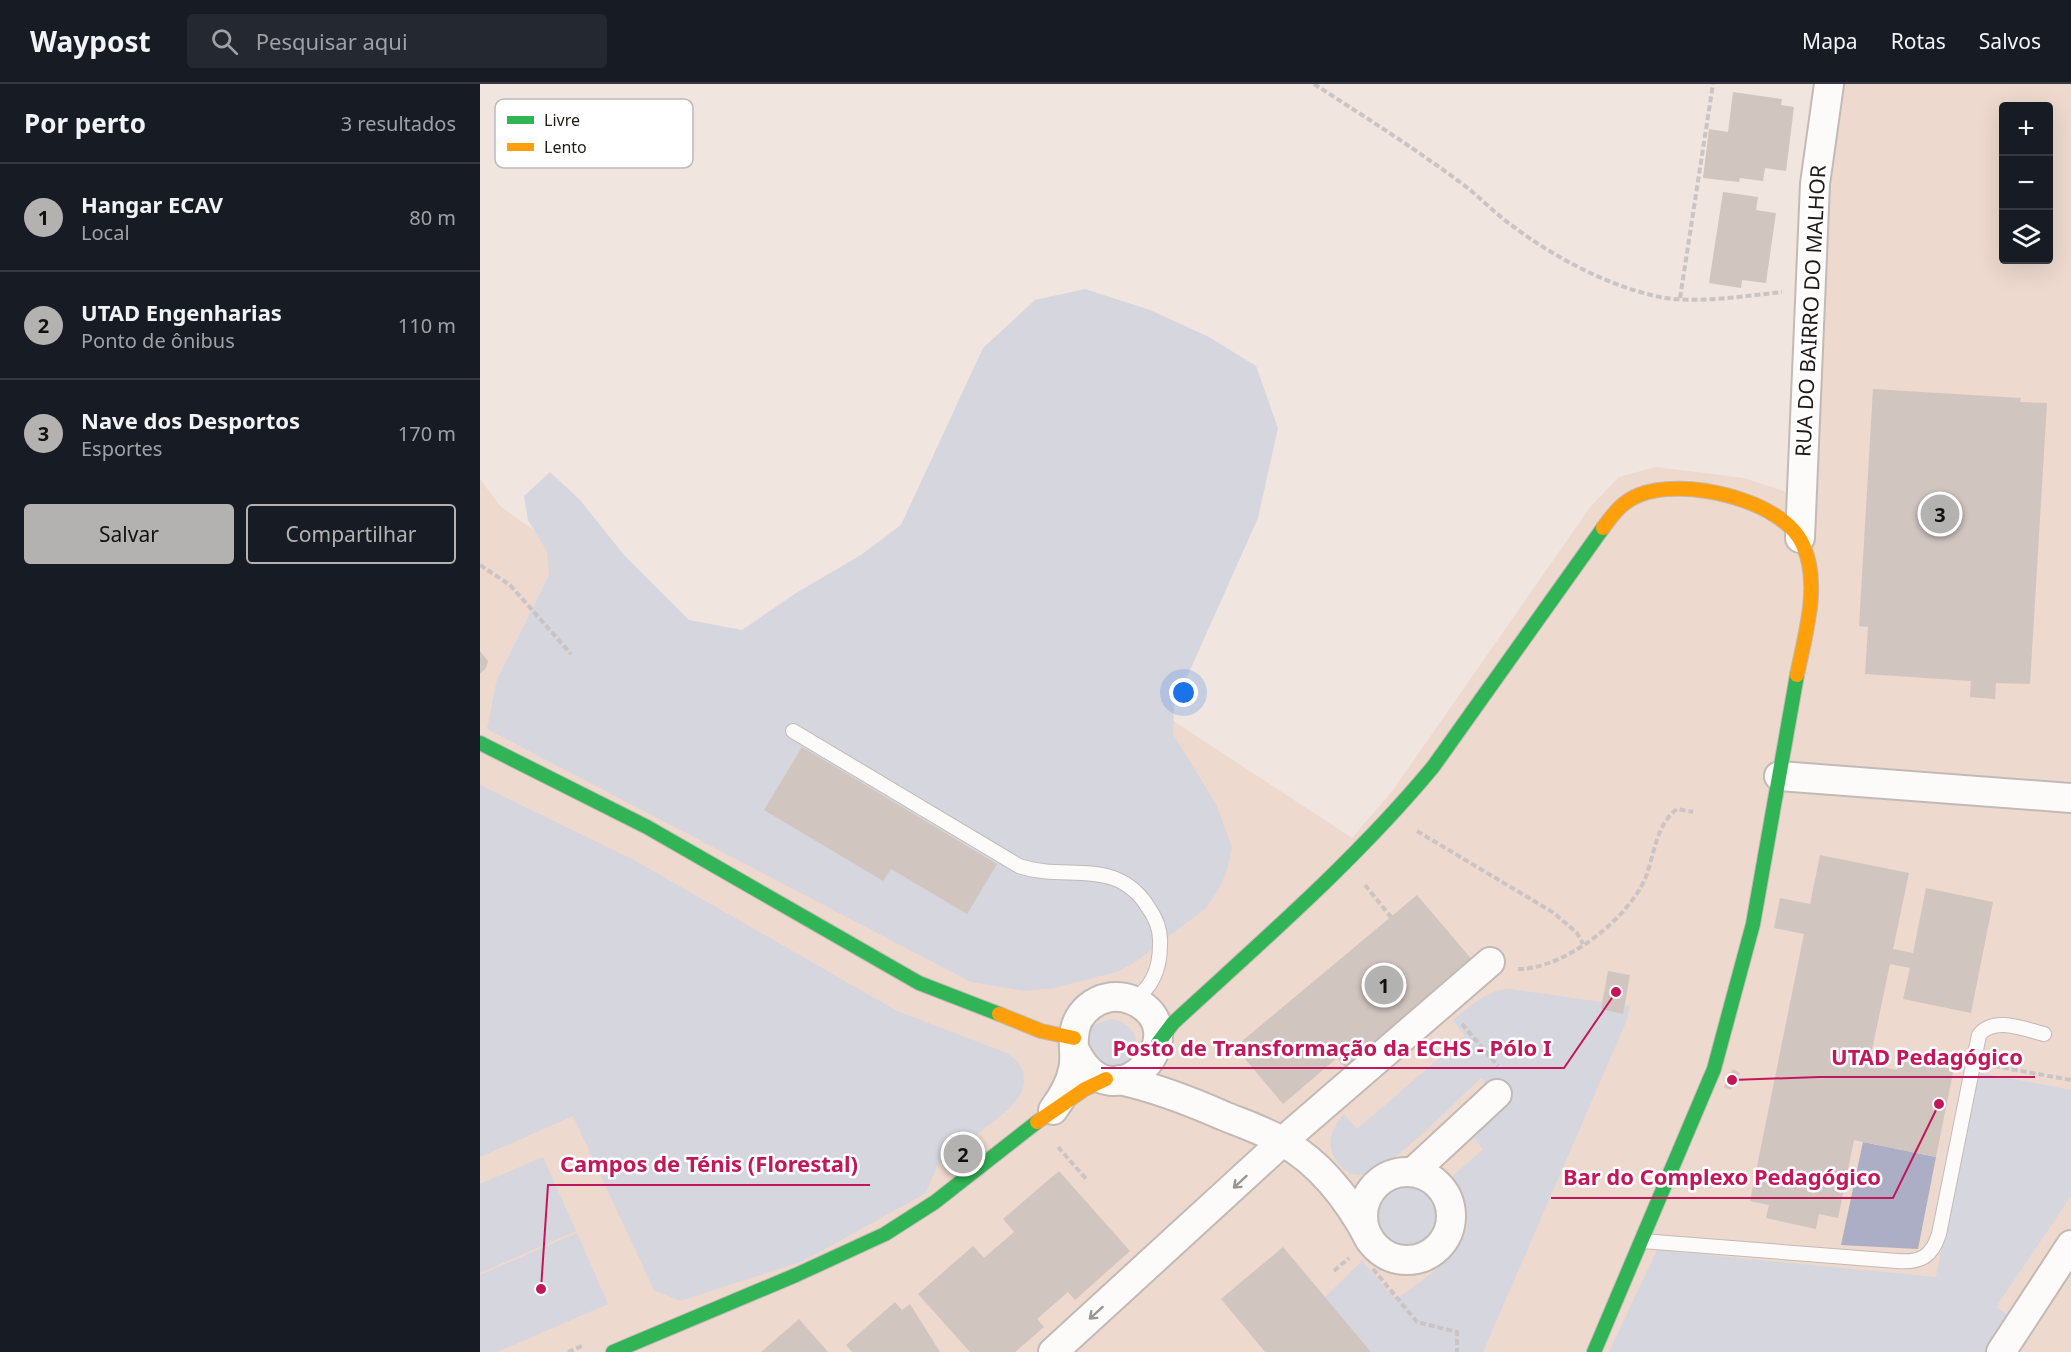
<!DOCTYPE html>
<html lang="pt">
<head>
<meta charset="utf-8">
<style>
  :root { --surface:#171b24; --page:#242831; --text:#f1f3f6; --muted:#9ea1a6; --line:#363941; --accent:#b4b1b1 }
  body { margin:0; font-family:"Noto Sans",sans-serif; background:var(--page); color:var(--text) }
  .controls { position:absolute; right:18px; top:18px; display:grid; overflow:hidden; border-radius:6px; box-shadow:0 6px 24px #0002 }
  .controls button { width:54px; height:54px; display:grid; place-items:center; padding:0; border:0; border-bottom:2px solid var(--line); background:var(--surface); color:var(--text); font:30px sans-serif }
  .you { position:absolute; left:704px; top:609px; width:21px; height:21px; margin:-15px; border:4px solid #fff; border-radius:50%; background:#1a73e8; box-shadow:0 0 0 9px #1a73e833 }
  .badge { display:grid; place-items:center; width:39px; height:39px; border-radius:50%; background:var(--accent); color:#111; font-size:20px; font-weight:700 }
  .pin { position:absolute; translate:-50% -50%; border:3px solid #fff; box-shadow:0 2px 6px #0006 }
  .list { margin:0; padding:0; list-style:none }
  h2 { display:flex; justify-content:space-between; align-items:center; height:78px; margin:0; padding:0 24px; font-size:26px }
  h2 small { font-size:20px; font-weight:400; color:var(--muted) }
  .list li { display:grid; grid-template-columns:39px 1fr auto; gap:18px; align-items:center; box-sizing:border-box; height:108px; padding:0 24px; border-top:2px solid var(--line) }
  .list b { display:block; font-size:22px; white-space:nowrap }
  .list p { margin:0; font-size:20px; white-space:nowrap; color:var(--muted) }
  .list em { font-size:20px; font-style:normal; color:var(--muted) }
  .actions { display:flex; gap:12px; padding:18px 24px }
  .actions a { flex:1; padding:14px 0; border:2px solid var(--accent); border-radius:6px; text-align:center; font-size:21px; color:var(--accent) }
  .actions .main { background:var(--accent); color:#111 }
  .icon { flex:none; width:33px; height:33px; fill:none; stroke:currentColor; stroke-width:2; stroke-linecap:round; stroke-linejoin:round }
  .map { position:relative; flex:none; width:1591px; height:1268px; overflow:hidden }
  header { display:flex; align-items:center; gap:36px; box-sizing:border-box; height:84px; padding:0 30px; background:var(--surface); border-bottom:2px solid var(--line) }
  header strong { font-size:28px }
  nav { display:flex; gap:33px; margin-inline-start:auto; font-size:21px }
  .search { width:420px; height:54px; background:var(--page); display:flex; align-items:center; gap:15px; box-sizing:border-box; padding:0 21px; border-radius:6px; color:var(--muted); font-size:22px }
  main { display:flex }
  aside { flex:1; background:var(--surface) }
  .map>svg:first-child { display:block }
  .built { fill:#edd9ce; fill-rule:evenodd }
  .green { fill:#d6d6df }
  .water { fill:#abaec4 }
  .building { fill:#d1c5bf }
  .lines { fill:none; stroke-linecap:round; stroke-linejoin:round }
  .lane-casing { stroke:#c2bab5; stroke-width:16 }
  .street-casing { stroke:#c2bab5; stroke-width:32 }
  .fast-casing { stroke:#c2bab5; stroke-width:16 }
  .slow-casing { stroke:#c2bab5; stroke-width:16 }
  .path { stroke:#cac5c4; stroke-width:4; stroke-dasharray:6 3; stroke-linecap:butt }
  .lane { stroke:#fdfbfa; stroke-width:14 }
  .street { stroke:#fdfbfa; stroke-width:28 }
  .fast { stroke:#30b455; stroke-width:14 }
  .slow { stroke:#ff9f0a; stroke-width:14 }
  .oneway { stroke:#9a9693 }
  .labels { text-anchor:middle; stroke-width:5; stroke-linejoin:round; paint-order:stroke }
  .street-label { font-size:21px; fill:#211a16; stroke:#fff }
  .key { fill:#fff; stroke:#bcbab9; stroke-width:1.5 }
  .key-label { font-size:16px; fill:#211a16 }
  .leader { fill:none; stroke:#c2185b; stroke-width:2 }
  .callout-dot { fill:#c2185b; stroke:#fff; stroke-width:2 }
  .callout-label { font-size:22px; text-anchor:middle; font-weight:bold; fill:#c2185b; stroke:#fff; stroke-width:5; stroke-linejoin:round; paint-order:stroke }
</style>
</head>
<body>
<header>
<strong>Waypost</strong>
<div class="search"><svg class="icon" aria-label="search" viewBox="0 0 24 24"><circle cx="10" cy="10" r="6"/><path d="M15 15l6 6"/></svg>Pesquisar aqui</div>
<nav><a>Mapa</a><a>Rotas</a><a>Salvos</a></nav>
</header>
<main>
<aside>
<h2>Por perto<small>3 resultados</small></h2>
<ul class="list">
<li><span class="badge">1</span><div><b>Hangar ECAV</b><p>Local</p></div><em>80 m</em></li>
<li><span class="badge">2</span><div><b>UTAD Engenharias</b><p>Ponto de ônibus</p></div><em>110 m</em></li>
<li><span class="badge">3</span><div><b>Nave dos Desportos</b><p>Esportes</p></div><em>170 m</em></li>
</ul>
<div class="actions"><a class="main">Salvar</a><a>Compartilhar</a></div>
</aside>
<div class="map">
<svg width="1591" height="1268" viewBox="0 0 1591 1268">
  <rect width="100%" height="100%" fill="#f0e5df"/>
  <path class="built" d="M1365 0H1591V1268H0V395L21 423 183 536 672 623 872 754 913 706 1111 422 1139 393 1176 383 1264 394 1304 407 1331 429 1345 132ZM1524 22H1568V176H1524Z"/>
  <g class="green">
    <path d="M605 205 670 226 729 253 776 282 798 344 778 434 694 622 693 650 736 720 752 763 747 786 739 805 726 824 654 879 637 888 574 904 544 907 491 898 7 645 17 595 69 491 67 467 48 436 44 412 70 388 100 416 144 471 209 536 262 546 316 509 381 471 421 441 503 264 555 216Z"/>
    <path d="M0 701 154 776 417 927 527 969 537 977 543 987 544 999 541 1010 529 1025 457 1082 446 1109 323 1177 200 1217 174 1206 93 1032 0 1073Z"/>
    <path d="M1030 905 1150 922 1146 938 1003 1268H891L845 1213 882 1177 916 1216C940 1196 991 1169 987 1133 986 1118 978 1106 972 1093L1003 1065 990 1050 1011 1004 1001 994C977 1016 915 1081 887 1090 871 1095 857 1082 852 1068 847 1054 855 1040 864 1030L877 1045 985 952 973 936C991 922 1006 906 1030 905Z"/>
    <path d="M630 935C658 938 665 966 643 984L618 983 606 955 614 941Z"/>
    <path d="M1496 988 1591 1006V1112L1516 1223 1532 1234 1506 1268H1129L1177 1166 1456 1193Z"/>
    <path d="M63 1073 96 1147 0 1189V1100Z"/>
    <circle cx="926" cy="1132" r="31"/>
    <path d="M97 1149 128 1220 17 1268H0V1191Z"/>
  </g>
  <path class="water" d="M1383 1058 1456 1073 1438 1165 1361 1161Z"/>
  <g class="building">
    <path d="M1253 8 1302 15 1301 21 1314 23 1306 87 1285 84 1283 97 1260 94 1259 98 1223 94 1229 45 1248 48Z"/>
    <path d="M1243 108 1278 113 1276 126 1296 129 1286 199 1262 196 1261 204 1229 199Z"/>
    <path d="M1393 305 1541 314 1540 318 1567 319 1550 600 1516 599 1515 615 1490 613 1491 597 1385 590 1388 543 1379 542Z"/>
    <path d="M0 567 8 577 6 584 0 590Z"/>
    <path d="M322 663 517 780 487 830 411 785 403 797 284 726Z"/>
    <path d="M1340 771 1429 789 1413 865 1433 869 1446 804 1513 818 1491 929 1423 915 1430 884 1410 880 1389 980 1417 986 1419 972 1474 984 1456 1073 1374 1056 1358 1134 1339 1130 1336 1145 1286 1134 1289 1121 1270 1117 1324 850 1294 844 1300 814 1330 820Z"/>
    <path d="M937 811 999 884 871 991 857 974 803 1020 755 963Z"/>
    <path d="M1128 887 1150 891 1143 930 1121 925Z"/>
    <path d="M1253 985 1260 989 1251 1006 1244 1003Z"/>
    <path d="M579 1087 650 1167 595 1216 588 1208 557 1235 564 1243 535 1268H490L438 1210 493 1162 504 1174 534 1148 523 1135Z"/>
    <path d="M803 1163 845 1213 891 1268H785L741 1215Z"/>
    <path d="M415 1218 422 1226 430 1220 460 1268H372L366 1261Z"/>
    <path d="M319 1235 348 1268H281Z"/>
  </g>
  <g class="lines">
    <g class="lane-casing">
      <g id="lane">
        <path d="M313 647 539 782C586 798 636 772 668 823 676 834 681 848 680 861 680 884 672 904 653 916"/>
        <path d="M1162 1157 1417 1177C1440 1179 1452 1173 1459 1150L1499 951C1514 932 1544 945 1564 950"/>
      </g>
    </g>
    <g class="street-casing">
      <g id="street">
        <path d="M1320 454 1335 100 1349 0"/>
        <path d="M1299 692 1591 714"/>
        <path d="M640 996C677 1004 710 1017 744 1032 764 1040 785 1047 803 1058 842 1080 870 1118 890 1156"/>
        <path d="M573 1026C582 1014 590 1001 593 986 596 975 593 965 594 954 594 925 625 905 652 916 722 945 634 1048 595 966"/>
        <path d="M933 1088 1017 1010"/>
        <circle cx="927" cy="1132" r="44"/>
        <path d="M573 1268 812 1049 1010 878"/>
        <path d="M1521 1268 1591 1161"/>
      </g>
    </g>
    <g class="fast-casing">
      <g id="fast">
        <path d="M0 659 167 743 439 899 519 930"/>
        <path d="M678 959 693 939C783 856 875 777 953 683L1123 444"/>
        <path d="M133 1268 316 1191 405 1150 455 1118 557 1038"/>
        <path d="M1114 1268 1234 985 1273 840 1317 591"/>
      </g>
    </g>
    <g class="slow-casing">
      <g id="slow">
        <path d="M1123 444C1134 429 1142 418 1159 411 1202 393 1303 415 1323 461 1341 500 1325 551 1317 591"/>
        <path d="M519 930 561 947 594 954"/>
        <path d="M557 1038 605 1005 626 995"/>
      </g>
    </g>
    <g class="path">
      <path d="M834 0C882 31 931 62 977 96 996 109 1011 126 1030 140 1072 172 1127 202 1180 213 1216 220 1265 212 1302 208"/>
      <path d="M1200 214 1233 0"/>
      <path d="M0 481 30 501 91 570"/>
      <path d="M937 747 1074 829 1097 849 1103 860"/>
      <path d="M885 801 911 833"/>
      <path d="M1038 885C1084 885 1147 836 1165 795 1175 770 1175 742 1197 725L1213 728"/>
      <path d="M982 940 1018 982"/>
      <path d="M1514 982 1591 996"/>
      <path d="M578 1063 607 1096"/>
      <path d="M883 1094 906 1082"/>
      <path d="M905 1179C958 1204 1000 1143 967 1096"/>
      <path d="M893 1185 937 1238 977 1248V1268"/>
      <path d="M854 1187 869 1174"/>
      <path d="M88 1268 104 1261"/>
    </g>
    <use href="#lane" class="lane"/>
    <use href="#street" class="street"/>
    <use href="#fast" class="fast"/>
    <use href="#slow" class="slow"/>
  </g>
  <defs><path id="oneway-shaft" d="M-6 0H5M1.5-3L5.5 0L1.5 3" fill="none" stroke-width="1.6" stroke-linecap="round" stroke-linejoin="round" transform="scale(1.5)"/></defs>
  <g class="oneway">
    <use href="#oneway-shaft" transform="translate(760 1098) rotate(137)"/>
    <use href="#oneway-shaft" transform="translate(616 1229) rotate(138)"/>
  </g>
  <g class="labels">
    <g class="street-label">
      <text transform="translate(1331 227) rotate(-87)" y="7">RUA DO BAIRRO DO MALHOR</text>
    </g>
  </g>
  <rect x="15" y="15" width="198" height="69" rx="9" class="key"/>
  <rect x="27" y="32" width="27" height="8" fill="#30b455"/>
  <rect x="27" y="59" width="27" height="8" fill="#ff9f0a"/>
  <g class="key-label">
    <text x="64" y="42">Livre</text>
    <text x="64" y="69">Lento</text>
  </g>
  <path class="leader" d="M1136 908L1084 984H621M1252 996L1339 993H1555M61 1205L68 1101H390M1459 1020L1413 1114H1071"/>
  <g class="callout-dot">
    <circle cx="1136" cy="908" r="6"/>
    <circle cx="1252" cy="996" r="6"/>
    <circle cx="61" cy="1205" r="6"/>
    <circle cx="1459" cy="1020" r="6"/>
  </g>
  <g class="callout-label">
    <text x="852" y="972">Posto de Transformação da ECHS - Pólo I</text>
    <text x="1447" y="981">UTAD Pedagógico</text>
    <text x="229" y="1088">Campos de Ténis (Florestal)</text>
    <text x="1242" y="1101">Bar do Complexo Pedagógico</text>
  </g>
</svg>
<div class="controls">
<button>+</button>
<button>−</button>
<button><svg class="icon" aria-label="layers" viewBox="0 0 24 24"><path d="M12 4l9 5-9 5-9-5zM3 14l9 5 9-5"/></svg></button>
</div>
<div class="you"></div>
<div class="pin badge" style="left:904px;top:901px">1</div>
<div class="pin badge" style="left:483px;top:1070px">2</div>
<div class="pin badge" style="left:1460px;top:430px">3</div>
</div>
</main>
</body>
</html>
